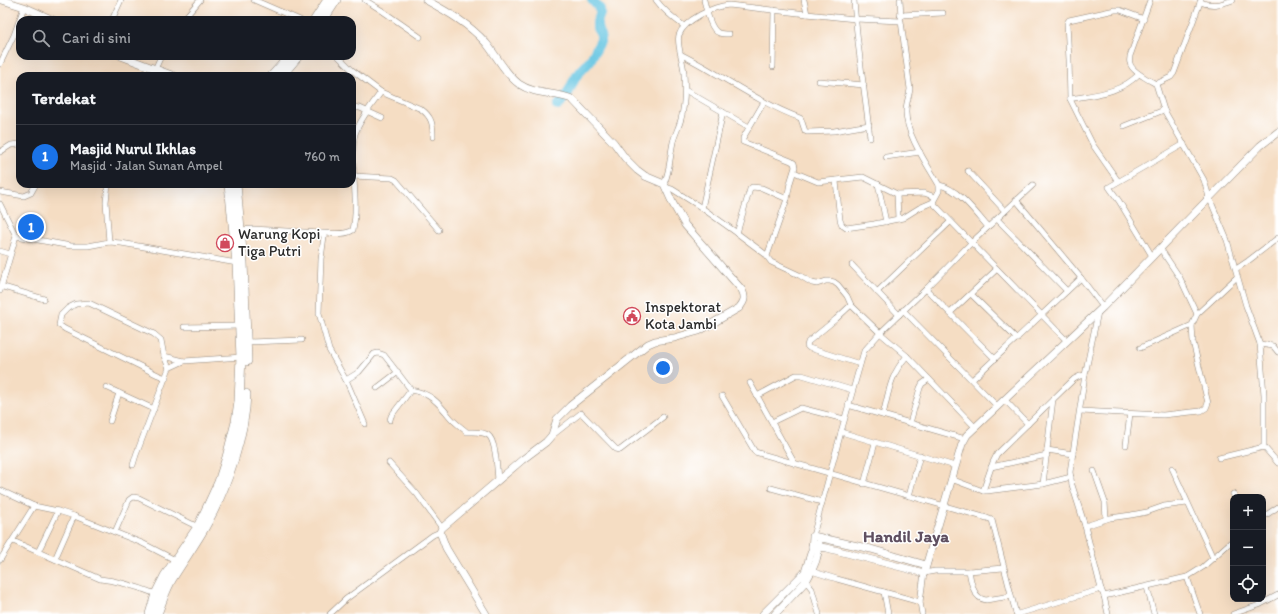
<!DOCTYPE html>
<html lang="id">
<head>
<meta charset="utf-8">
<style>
  :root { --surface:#171b24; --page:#20242c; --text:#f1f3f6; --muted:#9ea1a6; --line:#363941; --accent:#1a73e8 }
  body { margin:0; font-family:Itim,sans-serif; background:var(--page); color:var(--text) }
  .controls { position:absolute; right:12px; bottom:12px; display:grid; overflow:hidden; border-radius:8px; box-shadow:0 4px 16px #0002 }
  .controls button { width:36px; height:36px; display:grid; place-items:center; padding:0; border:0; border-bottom:1px solid var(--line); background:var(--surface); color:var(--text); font:20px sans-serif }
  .you { position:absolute; left:663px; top:368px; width:14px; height:14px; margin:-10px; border:3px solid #fff; border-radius:50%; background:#1a73e8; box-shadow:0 0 0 6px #1a73e833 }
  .badge { display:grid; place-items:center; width:26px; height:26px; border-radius:50%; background:var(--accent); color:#fff; font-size:13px; font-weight:700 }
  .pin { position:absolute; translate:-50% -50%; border:2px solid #fff; box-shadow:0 1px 4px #0006 }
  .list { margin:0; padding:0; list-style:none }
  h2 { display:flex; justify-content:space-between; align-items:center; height:52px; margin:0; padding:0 16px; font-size:17px }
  h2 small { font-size:13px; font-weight:400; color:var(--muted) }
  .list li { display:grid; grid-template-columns:26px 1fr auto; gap:12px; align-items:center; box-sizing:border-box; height:64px; padding:0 16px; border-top:1px solid var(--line) }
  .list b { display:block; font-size:15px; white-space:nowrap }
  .list p { margin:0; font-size:13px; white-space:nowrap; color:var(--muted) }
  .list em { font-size:13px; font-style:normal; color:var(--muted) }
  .icon { flex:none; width:22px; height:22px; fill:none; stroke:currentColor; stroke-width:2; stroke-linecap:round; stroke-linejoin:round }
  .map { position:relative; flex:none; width:1278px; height:614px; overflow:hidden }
  .search { position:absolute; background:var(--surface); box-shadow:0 4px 16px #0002; left:16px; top:16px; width:340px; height:44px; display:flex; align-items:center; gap:10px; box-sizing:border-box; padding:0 14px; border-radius:12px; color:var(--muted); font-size:15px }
  .panel { position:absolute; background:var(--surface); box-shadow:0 4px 16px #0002; left:16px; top:72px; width:340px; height:116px; border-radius:12px }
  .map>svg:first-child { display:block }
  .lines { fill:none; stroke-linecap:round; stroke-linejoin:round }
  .river { stroke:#63c4e1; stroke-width:10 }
  .street-casing { stroke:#908477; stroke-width:6 }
  .secondary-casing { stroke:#908477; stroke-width:8 }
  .highway-casing { stroke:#908477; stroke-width:10 }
  .street { stroke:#fff; stroke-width:5 }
  .secondary { stroke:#fff; stroke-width:7 }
  .highway { stroke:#fff; stroke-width:9 }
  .labels { text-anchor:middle; stroke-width:3; stroke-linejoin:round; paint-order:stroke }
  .poi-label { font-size:15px; fill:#2b2b2b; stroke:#fff; text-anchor:start }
  .quarter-label { font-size:17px; font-weight:bold; fill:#5f4f60; stroke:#fff }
</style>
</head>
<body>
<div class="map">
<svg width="1278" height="614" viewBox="0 0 1278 614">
  <rect width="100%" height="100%" fill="#fff"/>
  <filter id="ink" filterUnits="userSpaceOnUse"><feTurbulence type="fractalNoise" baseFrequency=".025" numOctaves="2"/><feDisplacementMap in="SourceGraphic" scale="8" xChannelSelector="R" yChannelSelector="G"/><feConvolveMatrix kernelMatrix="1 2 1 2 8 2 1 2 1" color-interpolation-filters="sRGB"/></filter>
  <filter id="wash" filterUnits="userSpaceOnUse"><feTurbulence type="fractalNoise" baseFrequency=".012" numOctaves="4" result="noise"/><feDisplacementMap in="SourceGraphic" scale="16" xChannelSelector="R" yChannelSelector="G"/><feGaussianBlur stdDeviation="0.9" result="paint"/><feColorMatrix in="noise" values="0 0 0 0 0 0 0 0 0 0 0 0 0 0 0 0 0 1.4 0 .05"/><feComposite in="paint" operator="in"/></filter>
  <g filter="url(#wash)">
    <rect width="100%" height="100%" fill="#f5ddc3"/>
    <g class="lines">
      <path class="river" d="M558 106 568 93 576 76 590 61 601 40V35L597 28V22L600 14V9L592 0"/>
    </g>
  </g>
  <g filter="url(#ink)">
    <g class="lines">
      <g class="street-casing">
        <g id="street">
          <path d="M254 0 300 20"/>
          <path d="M365 0 381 10 420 37"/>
          <path d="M656 0C664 11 673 18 684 26"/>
          <path d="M704 0C706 8 710 30 719 33 721 34 726 34 729 34"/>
          <path d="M804 0 807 14 855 19 901 21 910 89C909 97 906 103 906 111 905 133 928 166 939 185V191L933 202 935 205 1067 341"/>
          <path d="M854 0C857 46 865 92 870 138"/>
          <path d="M900 0 901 17"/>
          <path d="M1150 0 1130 56C1130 59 1129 61 1130 63 1131 71 1149 80 1156 84L1164 110 1204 180 1209 197 1227 240 1246 306 1260 344 1264 395V447L1278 463"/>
          <path d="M1200 2C1212 7 1222 4 1233 0"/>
          <path d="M900 15 943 13"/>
          <path d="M112 20 121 0"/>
          <path d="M183 20 200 0"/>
          <path d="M682 55C722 75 757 102 800 118L801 119 805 131 807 132 834 131 869 125"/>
          <path d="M338 56 352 70 381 92 421 109C432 117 433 124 433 137"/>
          <path d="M0 64 14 35 24 7"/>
          <path d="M773 67 774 10"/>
          <path d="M152 76 161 56"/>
          <path d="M819 81 864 85"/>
          <path d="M1156 84 1171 77 1174 73 1201 0"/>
          <path d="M685 90 749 127"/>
          <path d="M1070 99C1096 94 1119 94 1139 74"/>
          <path d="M764 102 743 138V142L791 161 794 163 795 167 790 183 787 199 767 256"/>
          <path d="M352 107 360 108 382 118"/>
          <path d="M1124 126 1164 110"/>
          <path d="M0 152 11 145 20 144"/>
          <path d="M886 157 920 152"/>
          <path d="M968 171 1005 211"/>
          <path d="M794 172 818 182 863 177 897 194 924 193 935 197"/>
          <path d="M353 176 392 178 396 180 439 230"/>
          <path d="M836 181 840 220 842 225 846 228 874 224 903 218 919 208 933 202"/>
          <path d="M1118 181 1093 145 1070 99 1069 60 1067 23 1069 20 1115 10H1120L1144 19"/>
          <path d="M108 184 106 202 109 242"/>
          <path d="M664 184C670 171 670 156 673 142 675 134 679 127 681 119 685 105 685 88 684 74 684 63 676 44 679 35 684 20 714 6 729 5L807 14"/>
          <path d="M878 184 886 222"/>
          <path d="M939 185C958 188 976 213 988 227"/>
          <path d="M666 187 672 189 702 208 737 233 765 254 771 262 799 275 812 283 817 284 826 281H830L834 282 838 285 847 296 851 305 880 333 907 356 975 427"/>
          <path d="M0 192 24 196 31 193 36 184"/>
          <path d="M897 194 898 219"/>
          <path d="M1016 200 1081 278 1103 307"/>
          <path d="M0 204 16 236 0 291"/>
          <path d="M702 208 723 112"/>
          <path d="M997 219 1067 291"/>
          <path d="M240 230 253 229 321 233 324 236 321 259 319 313 329 350 347 382 365 424"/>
          <path d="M321 233C330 233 345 236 353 230 358 206 353 180 353 156 353 149 353 141 355 134 360 119 372 105 381 92"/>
          <path d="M737 233 750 189 752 187 762 188 787 199"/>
          <path d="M16 236 71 246H88L109 242 121 243 237 263"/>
          <path d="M1160 248 1180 278 1197 314"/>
          <path d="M0 251 10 254"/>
          <path d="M1152 256 1119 201 1109 187 1184 144"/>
          <path d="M852 265 899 315"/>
          <path d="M1236 269 1248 261 1278 238"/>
          <path d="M0 286 44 299"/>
          <path d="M926 289 995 359"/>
          <path d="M877 292 950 222"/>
          <path d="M971 294 1017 339"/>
          <path d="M851 305 836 319 808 342 807 346 809 348 860 364"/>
          <path d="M903 310 997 406"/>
          <path d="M1098 312 1085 375 1070 472 1072 485 1085 526 1101 589 1104 596 1108 614"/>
          <path d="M950 313 997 269"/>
          <path d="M184 327 240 326"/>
          <path d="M247 342 302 340"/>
          <path d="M1260 344 1273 346 1278 352"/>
          <path d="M1140 348 1192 325"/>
          <path d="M164 356 184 361 242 357"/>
          <path d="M169 368 184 361"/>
          <path d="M346 380 359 372 374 354 378 353 384 355 411 390C430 393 438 402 450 417 454 422 461 427 467 432 474 432 482 431 488 435 496 440 497 470 498 480"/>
          <path d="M972 380 1081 278"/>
          <path d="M750 383 795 464"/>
          <path d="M106 387 154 409"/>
          <path d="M377 388 398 372"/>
          <path d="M722 396 755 452 987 518 992 520 1016 614"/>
          <path d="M757 396 796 375H802L852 390"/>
          <path d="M1004 399 1028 424"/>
          <path d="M848 405 965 439"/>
          <path d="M1080 411 1163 415 1201 411 1206 408 1208 403 1193 342 1192 325 1197 314 1237 277"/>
          <path d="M883 415C889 391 890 375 907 356"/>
          <path d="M390 420 391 416 411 390"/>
          <path d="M110 421 119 393"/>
          <path d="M772 422 801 408 844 419"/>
          <path d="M910 423 920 388 922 384 929 379"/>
          <path d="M841 432 955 466"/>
          <path d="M553 435 581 413 583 415 616 449 620 450 663 417"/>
          <path d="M1126 445 1130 414"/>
          <path d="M1047 450 1053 399"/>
          <path d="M1219 458 1264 447"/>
          <path d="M389 463 417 494 442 528"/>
          <path d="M133 465 136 455 169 368 164 356 161 340 154 334 89 303 76 304 68 308 61 315 59 325 65 329 158 375 166 378"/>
          <path d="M991 467 1047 455"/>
          <path d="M1172 468 1213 558"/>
          <path d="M1094 471 1105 502 1106 519"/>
          <path d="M1071 477 1043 484 987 491H983L993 462 997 454 1074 379 1080 376 1085 375"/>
          <path d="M951 479 983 491"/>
          <path d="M864 484 875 443"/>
          <path d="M1043 484 1047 450 1073 454"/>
          <path d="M771 488 822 502"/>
          <path d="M0 490 34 506 58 511 74 516 142 543 177 561"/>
          <path d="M1233 494 1235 497"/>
          <path d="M909 496 920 455"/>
          <path d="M1263 517 1278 507"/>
          <path d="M1085 526 1110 518 1131 515 1147 512 1164 506 1187 503"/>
          <path d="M115 532 129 500 133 497 139 498 198 527"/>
          <path d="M813 536 841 432 864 351 880 333 926 289 971 243 1033 185"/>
          <path d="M13 541 100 579C120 581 138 587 156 594"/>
          <path d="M38 552 58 511"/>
          <path d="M55 559 74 516"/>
          <path d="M0 560 34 506"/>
          <path d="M811 571 837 579 920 602"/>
          <path d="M969 571C971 581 973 599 986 600L1011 596"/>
          <path d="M1187 577 1200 614"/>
          <path d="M804 579 812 589 819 614"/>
          <path d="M1147 587 1154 614"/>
          <path d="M884 592 888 614"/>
          <path d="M1104 596 1187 577 1203 567 1233 540"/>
          <path d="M330 614 346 599 433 535 440 532"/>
          <path d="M922 614 920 602 924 573 935 571H969L1003 568"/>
          <path d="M1018 614 1101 589"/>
          <path d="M1233 614 1259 605 1278 595"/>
        </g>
      </g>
      <g class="secondary-casing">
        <g id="secondary">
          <path d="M2 0 24 7 53 20"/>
          <path d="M426 0C448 12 469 24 486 43 497 56 505 74 519 84 535 95 555 92 572 99L614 143 625 158 637 170 645 176 664 184 673 204 685 225 742 290C746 298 744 302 739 308L699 331 674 338 655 341 648 344 570 406 557 419 552 435 546 442 522 460 442 528 440 532 446 548 486 614"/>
          <path d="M121 56 174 76"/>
          <path d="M812 546 827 548 924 573 962 444 967 435 1103 307 1260 146 1278 132"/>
          <path d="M763 614 805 572 812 550 813 536 871 549 926 565"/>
          <path d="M775 614 806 581C813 570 819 556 819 543"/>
        </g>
      </g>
      <g class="highway-casing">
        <g id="highway">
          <path d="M315 20 328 0"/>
          <path d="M323 20 336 0"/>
          <path d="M272 76 290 56"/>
          <path d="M281 76 298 56"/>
          <path d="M236 184 243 263 247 361"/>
          <path d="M150 614 156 594 165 576 198 527 209 504 219 482 227 457 236 422 239 401 241 357 237 263 229 184"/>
          <path d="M157 614C161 603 165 591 171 580 183 560 197 542 208 521 227 486 245 434 246 394"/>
        </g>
      </g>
      <use href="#street" class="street"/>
      <use href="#secondary" class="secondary"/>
      <use href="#highway" class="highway"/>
    </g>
  </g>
  <defs>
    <g id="shop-ring" transform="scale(0.9)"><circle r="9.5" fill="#fff" stroke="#d1495b" stroke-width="1.5"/><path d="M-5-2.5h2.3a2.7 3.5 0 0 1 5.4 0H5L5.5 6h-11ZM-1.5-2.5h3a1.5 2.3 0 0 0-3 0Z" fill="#d1495b"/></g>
    <g id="civic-ring" transform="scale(0.9)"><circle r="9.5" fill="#fff" stroke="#d1495b" stroke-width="1.5"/><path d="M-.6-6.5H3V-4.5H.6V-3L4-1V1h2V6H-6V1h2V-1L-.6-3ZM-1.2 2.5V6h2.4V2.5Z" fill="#d1495b"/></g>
  </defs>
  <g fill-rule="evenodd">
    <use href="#shop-ring" x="225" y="243"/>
    <use href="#civic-ring" x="632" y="316"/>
  </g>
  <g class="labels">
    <g class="poi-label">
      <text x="238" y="239">Warung Kopi<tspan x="238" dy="17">Tiga Putri</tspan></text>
      <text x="645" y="312">Inspektorat<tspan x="645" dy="17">Kota Jambi</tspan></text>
    </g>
    <g class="quarter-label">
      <text x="906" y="542">Handil Jaya</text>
    </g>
  </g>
</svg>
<div class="controls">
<button>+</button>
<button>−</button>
<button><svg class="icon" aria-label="locate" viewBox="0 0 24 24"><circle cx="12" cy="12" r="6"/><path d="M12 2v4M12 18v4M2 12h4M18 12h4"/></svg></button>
</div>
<div class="you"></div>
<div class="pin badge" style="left:31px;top:227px">1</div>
<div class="search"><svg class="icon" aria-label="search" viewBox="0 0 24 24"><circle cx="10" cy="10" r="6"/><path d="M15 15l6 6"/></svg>Cari di sini</div>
<section class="panel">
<h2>Terdekat<small></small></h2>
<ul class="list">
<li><span class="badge">1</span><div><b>Masjid Nurul Ikhlas</b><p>Masjid · Jalan Sunan Ampel</p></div><em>760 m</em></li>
</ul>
</section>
</div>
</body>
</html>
